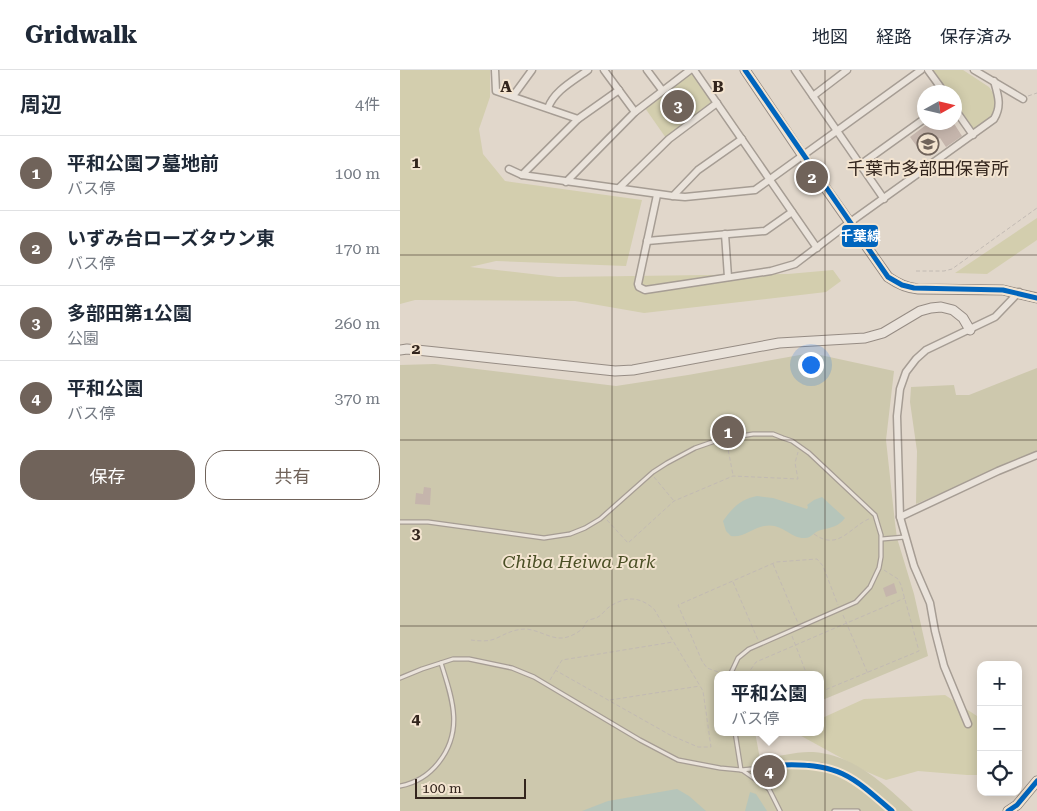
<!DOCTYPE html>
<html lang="ja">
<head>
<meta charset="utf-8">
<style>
  :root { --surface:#fff; --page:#f2f2f3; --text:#1f2937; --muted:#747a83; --line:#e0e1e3; --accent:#70635a }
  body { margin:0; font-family:"Roboto Serif","Noto Sans JP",serif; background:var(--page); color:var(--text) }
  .controls { position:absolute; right:15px; bottom:15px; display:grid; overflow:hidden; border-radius:10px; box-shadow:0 2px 12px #0003 }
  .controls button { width:45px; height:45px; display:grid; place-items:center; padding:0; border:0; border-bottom:1px solid var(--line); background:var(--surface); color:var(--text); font:25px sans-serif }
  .compass { position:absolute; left:517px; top:15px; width:45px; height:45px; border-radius:50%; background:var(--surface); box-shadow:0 2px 12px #0003; rotate:82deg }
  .scale { position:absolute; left:15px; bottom:12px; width:111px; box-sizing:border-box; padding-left:5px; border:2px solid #33251d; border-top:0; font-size:14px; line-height:18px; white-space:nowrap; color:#33251d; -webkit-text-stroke:4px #f3e4d0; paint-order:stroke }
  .you { position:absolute; left:410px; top:294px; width:18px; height:18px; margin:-12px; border:4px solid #fff; border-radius:50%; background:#1a73e8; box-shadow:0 0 0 8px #1a73e833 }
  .badge { display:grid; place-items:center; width:32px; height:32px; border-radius:50%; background:var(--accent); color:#fff; font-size:16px; font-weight:700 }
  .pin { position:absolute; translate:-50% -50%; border:2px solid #fff; box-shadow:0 1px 5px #0006 }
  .popup { position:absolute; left:314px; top:601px; width:110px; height:65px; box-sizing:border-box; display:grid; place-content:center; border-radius:10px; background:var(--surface); filter:drop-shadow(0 1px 4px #0005); font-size:16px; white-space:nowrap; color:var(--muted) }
  .popup b { font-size:19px; color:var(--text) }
  .popup::after { content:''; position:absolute; left:50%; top:100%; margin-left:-10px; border:10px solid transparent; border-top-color:var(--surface) }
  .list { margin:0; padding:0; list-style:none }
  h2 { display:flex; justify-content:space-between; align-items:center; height:65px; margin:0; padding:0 20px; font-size:21px }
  h2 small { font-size:16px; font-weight:400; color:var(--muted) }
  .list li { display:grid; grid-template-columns:32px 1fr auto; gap:15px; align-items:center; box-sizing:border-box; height:75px; padding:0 20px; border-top:1px solid var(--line) }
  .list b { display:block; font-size:19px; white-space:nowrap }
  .list p { margin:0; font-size:16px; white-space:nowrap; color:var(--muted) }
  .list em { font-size:16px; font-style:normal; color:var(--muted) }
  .actions { display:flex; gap:10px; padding:15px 20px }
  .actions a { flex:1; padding:11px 0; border:1px solid var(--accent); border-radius:20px; text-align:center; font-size:18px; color:var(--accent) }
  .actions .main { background:var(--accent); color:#fff }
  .icon { flex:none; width:28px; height:28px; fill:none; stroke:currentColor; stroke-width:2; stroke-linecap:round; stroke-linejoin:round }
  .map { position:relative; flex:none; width:637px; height:741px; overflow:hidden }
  header { display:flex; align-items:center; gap:30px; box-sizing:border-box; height:70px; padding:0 25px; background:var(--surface); border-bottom:1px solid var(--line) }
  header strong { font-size:24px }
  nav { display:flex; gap:28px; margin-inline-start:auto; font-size:18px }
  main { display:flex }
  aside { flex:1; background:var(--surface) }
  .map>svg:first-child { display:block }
  .green { fill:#d3ceae }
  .cemetery { fill:#cdc8ad }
  .water { fill:#b6c5ba }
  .building { fill:#c5b5ac }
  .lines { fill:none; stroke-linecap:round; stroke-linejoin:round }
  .lane-casing { stroke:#a69d94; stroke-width:5.5 }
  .street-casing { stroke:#a69d94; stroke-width:9 }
  .secondary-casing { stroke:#968c84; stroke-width:11 }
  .path { stroke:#c2bab3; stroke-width:1; stroke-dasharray:4 2.5; stroke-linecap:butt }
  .lane { stroke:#eae3db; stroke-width:3 }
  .street { stroke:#eae3db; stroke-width:6 }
  .secondary { stroke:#eae3db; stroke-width:9 }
  .bus-1-casing { stroke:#f3e4d0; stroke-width:9 }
  .bus-1 { stroke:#0065bd; stroke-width:5 }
  .grid { fill:none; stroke:#33251d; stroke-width:1; stroke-opacity:0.55 }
  .labels { text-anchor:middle; stroke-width:4; stroke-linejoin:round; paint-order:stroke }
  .poi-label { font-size:18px; fill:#33251d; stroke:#f3e4d0 }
  .park-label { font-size:18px; font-style:italic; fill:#4a4f25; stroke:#f3e4d0 }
  .grid-label { font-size:16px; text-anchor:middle; font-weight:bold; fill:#33251d; stroke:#f3e4d0; stroke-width:4; stroke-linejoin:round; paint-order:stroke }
  .line-badge { stroke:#f3e4d0; stroke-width:2 }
  .badge-label { font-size:14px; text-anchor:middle; font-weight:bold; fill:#fff }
</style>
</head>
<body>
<header>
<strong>Gridwalk</strong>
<nav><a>地図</a><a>経路</a><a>保存済み</a></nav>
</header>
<main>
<aside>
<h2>周辺<small>4件</small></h2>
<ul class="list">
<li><span class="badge">1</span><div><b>平和公園フ墓地前</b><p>バス停</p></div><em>100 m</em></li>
<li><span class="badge">2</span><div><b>いずみ台ローズタウン東</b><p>バス停</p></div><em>170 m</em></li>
<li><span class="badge">3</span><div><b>多部田第1公園</b><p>公園</p></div><em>260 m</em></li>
<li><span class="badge">4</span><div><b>平和公園</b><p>バス停</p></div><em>370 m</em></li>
</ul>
<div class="actions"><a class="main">保存</a><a>共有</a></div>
</aside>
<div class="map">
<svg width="637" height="741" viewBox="0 0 637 741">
  <rect width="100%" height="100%" fill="#e1d7cb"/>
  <g class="green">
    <path d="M0 0H90V27L79 59 83 84 105 111 242 130 226 196 96 191 70 197 158 207 388 204 433 200 441 211 426 222 244 243 175 231 15 230 0 234Z"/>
    <path d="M532 0H563L589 17 596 27 593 44 576 58H573L555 32 554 22H548Z"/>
    <path d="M291 4 295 5 312 32V34L266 68 245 38Z"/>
    <path d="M637 148V170L587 204 555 203Z"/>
    <path d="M545 625 580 648 581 705H567L518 701 486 710 465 701 394 662H420V649L464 629Z"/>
  </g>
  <g class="cemetery">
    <path d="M411 283 494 301 486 370 495 453 497 468 514 524 528 586 420 631V605H318V662H355L360 689C376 687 397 681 413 682 455 685 484 714 513 741H0V295L35 294 216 316 288 305Z"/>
    <path d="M637 298V382L516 434 517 381 510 332 511 317 554 315 556 325H569Z"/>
  </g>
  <g class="water">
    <path d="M357 426 373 428 407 439 408 437 407 435 414 430 422 427 445 448C438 457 432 457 421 460 414 461 412 468 405 468 391 469 382 452 364 456 353 458 343 468 331 466L326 461 323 451C332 438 341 429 357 426Z"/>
    <path d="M277 719 289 726 306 741H182L208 731Z"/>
    <path d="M350 722 356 724 367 741H345Z"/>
  </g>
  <g class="building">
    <path d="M530 52H553L562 66 546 77 540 68 521 82 510 67Z"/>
    <path d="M24 417 31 418 30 435 15 434 16 423 23 424Z"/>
    <path d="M494 513 497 523 486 527 483 518Z"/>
  </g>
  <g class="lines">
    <g class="lane-casing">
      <g id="lane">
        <path d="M318 370C324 365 331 364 338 367"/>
        <path d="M0 452H28L144 468 170 464 185 458 200 449 253 402 267 393 295 378 318 370 353 364H373L383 368 392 371 409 383 475 445 481 465V487L479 498 470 517 456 532 349 579 338 588 330 605"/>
        <path d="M482 469 505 467"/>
        <path d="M0 608 22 599 53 589H69L112 598 134 607 240 670 278 690 320 698 341 700 393 695H421L442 703 454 710 492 741"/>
        <path d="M335 662 341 700"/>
        <path d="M342 700 369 719 380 741"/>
        <path d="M0 716C16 713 29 705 39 692 64 660 52 628 41 593"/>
        <path d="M369 719 382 696"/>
        <path d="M434 741H458"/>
      </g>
    </g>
    <g class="street-casing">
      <g id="street">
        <path d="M95 0 96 21 178 49"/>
        <path d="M204 0 235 42"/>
        <path d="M247 0 262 20"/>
        <path d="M294 0 417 178"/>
        <path d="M395 0 484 129"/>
        <path d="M528 0 544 22"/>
        <path d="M574 0 623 29"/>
        <path d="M113 26 132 0"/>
        <path d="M413 26 447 0"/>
        <path d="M148 38C154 21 173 11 188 0"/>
        <path d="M554 38 573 65"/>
        <path d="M460 95 524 49"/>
        <path d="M109 99 122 105 273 126 285 127 355 120 521 0"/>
        <path d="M122 105 178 49 219 20"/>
        <path d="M166 112 235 42 290 0"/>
        <path d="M219 118 269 69 317 33"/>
        <path d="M257 125 238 214 239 217 245 220 371 201 395 194 449 153 594 49C602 36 598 25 594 11"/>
        <path d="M273 126 298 100 342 69"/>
        <path d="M325 164 328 207"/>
        <path d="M247 171 365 161 392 142"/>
        <path d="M500 447 598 401 637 385"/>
        <path d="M568 654 544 596 535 561 530 533 514 496 500 447 497 346 500 319 506 302 516 289 526 280 595 247 619 222"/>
      </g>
    </g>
    <g class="secondary-casing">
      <g id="secondary">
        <path d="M345 0 403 86 488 207C498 214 506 218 518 219L603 220 637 228"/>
        <path d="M0 280 7 279 36 282 215 301 233 300 379 273 465 268 483 263 520 241 531 238 541 237 553 240 563 248 570 260"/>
        <path d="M608 741 617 735 637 711"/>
      </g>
    </g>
    <g class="path">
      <path d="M628 26 637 23"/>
      <path d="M516 201H544L552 199 637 138"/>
      <path d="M327 374 333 405"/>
      <path d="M254 407 274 431"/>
      <path d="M207 450 228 473 274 431 333 406 398 409 395 393 398 382"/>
      <path d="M414 464C439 482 450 456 471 448"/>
      <path d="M373 494 398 553"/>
      <path d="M333 512 358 570"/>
      <path d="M443 545 468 604"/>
      <path d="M392 566 407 605"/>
      <path d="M71 570C79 571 89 572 97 568 107 563 115 559 126 559 139 560 150 569 163 568 170 567 178 563 183 558 184 557 186 552 187 551 190 549 195 549 198 547 202 545 205 540 209 537 226 526 239 526 254 539L303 621 311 677H298L270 665 155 600"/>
      <path d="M324 604 307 598 302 591 278 535 376 492 417 489 423 496 438 535"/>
      <path d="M347 605 356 592 505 528"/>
      <path d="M150 610 162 590 273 572"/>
      <path d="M420 622 519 581 501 515 498 509 484 500"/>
      <path d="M210 630 300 616"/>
    </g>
    <use href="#lane" class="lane"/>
    <use href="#street" class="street"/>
    <use href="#secondary" class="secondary"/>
    <g class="bus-1-casing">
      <g id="bus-1">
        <path d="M345 0 488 207 502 215 514 218 603 220 637 228"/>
        <path d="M383 695C438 693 452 706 492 741"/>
        <path d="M608 741 617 735 637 711"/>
      </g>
    </g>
    <use href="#bus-1" class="bus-1"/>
  </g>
  <path class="grid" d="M212 0V741M425 0V741M0 185H637M0 370H637M0 556H637"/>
  <defs>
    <g id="school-ring" transform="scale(1.125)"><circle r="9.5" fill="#f3e4d0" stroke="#70635a" stroke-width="1.5"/><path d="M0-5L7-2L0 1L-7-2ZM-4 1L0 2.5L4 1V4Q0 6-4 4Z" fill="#70635a"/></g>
  </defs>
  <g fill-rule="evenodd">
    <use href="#school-ring" x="528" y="74"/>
  </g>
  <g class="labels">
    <g class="poi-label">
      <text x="528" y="105">千葉市多部田保育所</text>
    </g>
    <g class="park-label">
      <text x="179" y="498">Chiba Heiwa Park</text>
    </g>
  </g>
  <g class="grid-label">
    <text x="106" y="22">A</text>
    <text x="318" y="22">B</text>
    <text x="16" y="98">1</text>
    <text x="16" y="284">2</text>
    <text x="16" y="469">3</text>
    <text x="16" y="654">4</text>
  </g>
  <rect class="line-badge" x="441" y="154" width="38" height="24" rx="5" fill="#0065bd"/>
  <g class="badge-label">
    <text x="460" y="171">千葉線</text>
  </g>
</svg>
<div class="controls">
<button>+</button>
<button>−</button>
<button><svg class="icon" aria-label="locate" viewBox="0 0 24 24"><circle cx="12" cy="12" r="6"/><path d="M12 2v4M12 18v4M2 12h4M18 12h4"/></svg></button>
</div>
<svg class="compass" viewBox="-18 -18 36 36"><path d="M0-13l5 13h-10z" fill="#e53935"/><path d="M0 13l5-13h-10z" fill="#747a83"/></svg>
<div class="scale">100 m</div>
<div class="you"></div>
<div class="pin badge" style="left:328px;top:362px">1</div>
<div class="pin badge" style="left:412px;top:107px">2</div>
<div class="pin badge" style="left:278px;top:36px">3</div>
<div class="pin badge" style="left:369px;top:701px">4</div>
<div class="popup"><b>平和公園</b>バス停</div>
</div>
</main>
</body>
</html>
